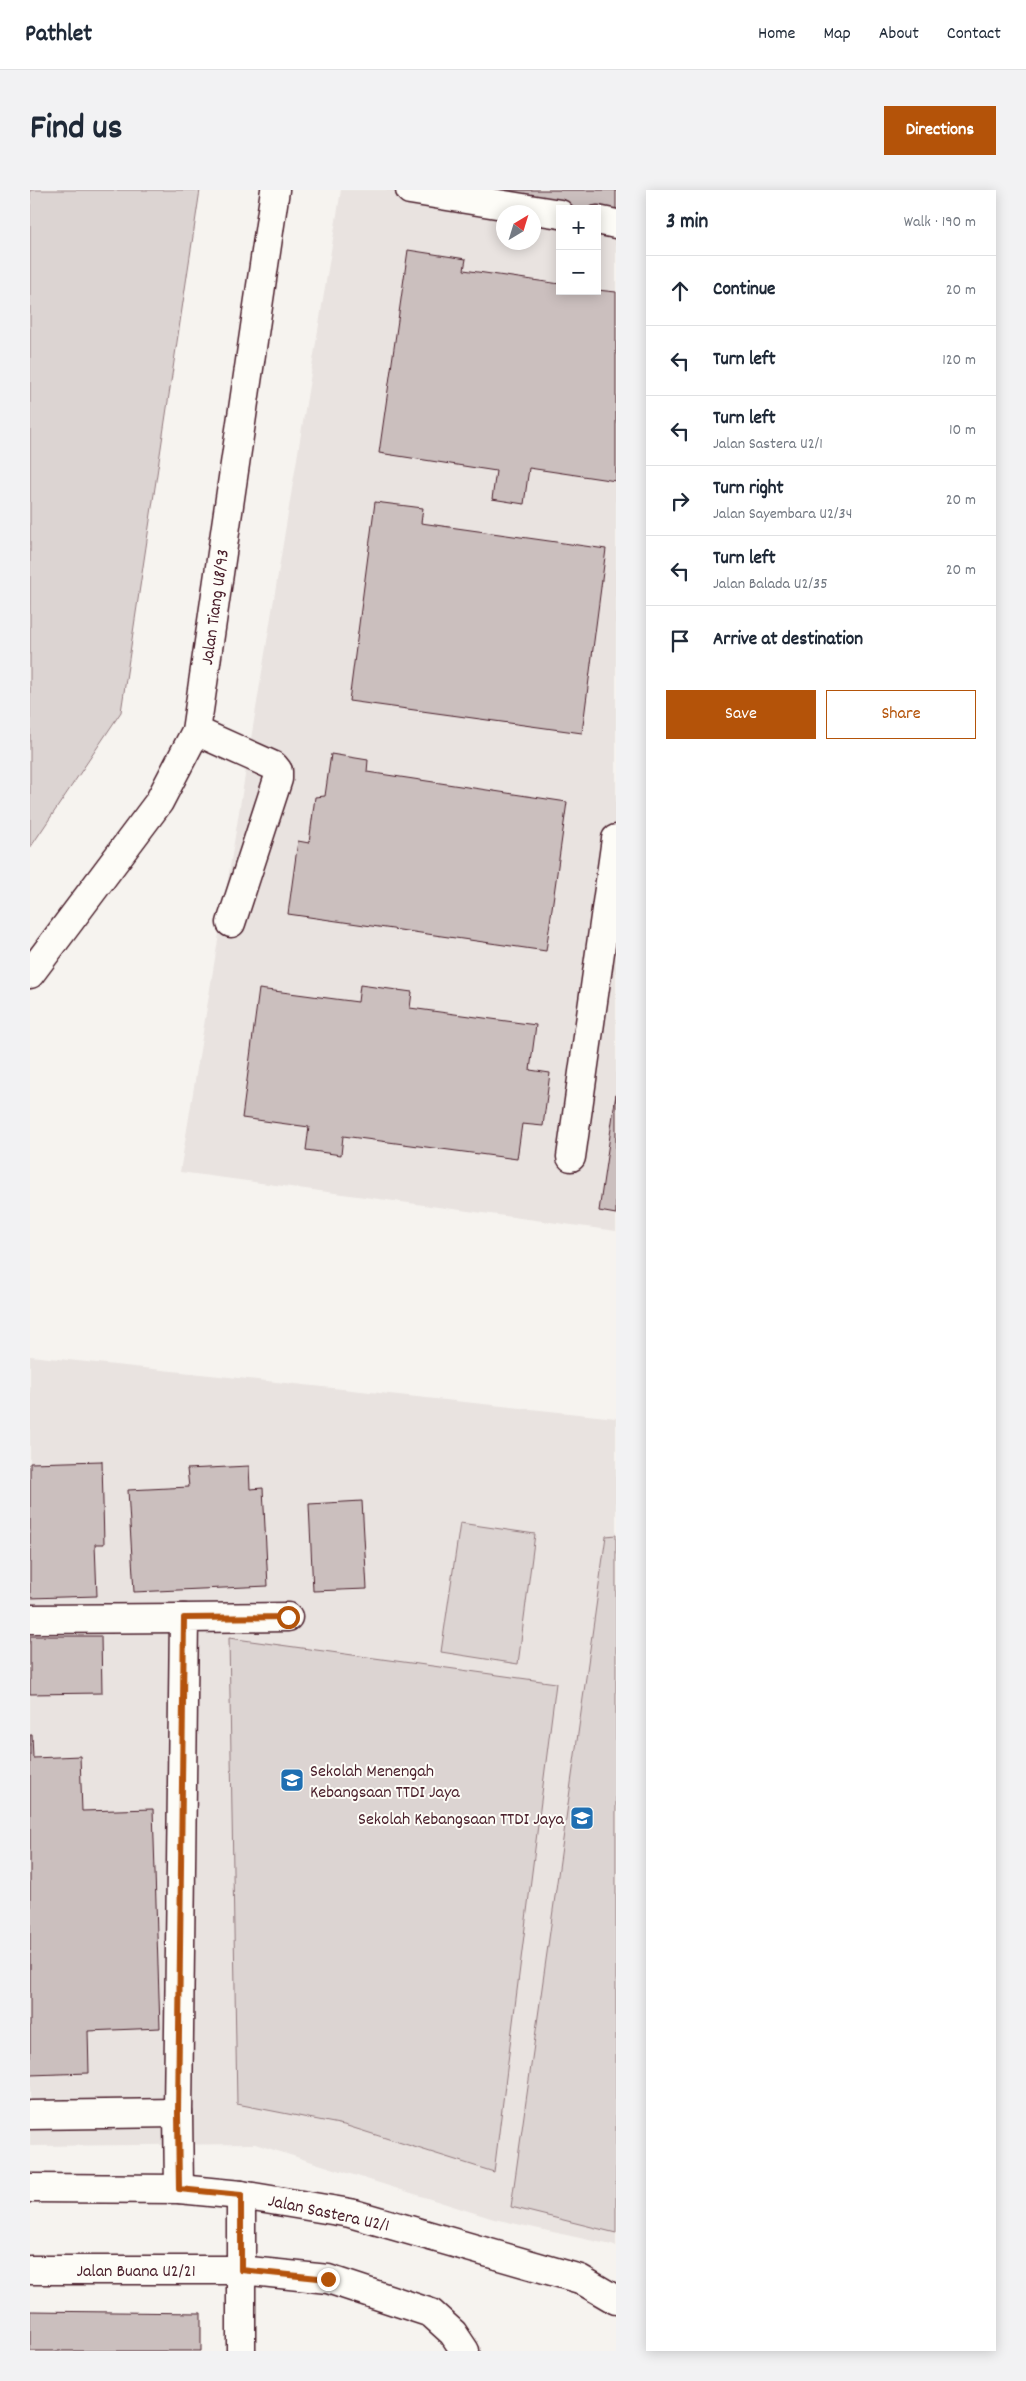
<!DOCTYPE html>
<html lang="en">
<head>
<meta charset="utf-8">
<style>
  :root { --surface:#fff; --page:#f2f2f3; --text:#1f2937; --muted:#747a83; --line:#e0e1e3; --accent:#b45309 }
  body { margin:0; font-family:Dekko,sans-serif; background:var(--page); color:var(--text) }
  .controls { position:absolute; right:15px; top:15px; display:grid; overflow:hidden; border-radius:0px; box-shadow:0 2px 12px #0003 }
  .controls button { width:45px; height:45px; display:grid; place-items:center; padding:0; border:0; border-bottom:1px solid var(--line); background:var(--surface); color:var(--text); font:25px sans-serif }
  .compass { position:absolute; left:466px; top:15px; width:45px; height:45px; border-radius:50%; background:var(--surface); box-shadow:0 2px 12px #0003; rotate:38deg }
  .stop { position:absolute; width:15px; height:15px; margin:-11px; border:4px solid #b45309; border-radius:50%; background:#fff }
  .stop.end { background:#b45309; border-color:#fff; box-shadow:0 1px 5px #0008 }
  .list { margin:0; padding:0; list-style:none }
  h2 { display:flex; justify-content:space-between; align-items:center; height:65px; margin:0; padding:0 20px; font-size:21px }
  h2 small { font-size:16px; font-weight:400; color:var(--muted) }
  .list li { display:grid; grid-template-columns:32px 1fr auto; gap:15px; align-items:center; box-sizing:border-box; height:70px; padding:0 20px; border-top:1px solid var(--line) }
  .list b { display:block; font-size:19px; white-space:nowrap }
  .list p { margin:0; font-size:16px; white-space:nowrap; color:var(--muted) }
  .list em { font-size:16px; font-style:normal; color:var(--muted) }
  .actions { display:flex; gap:10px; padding:15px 20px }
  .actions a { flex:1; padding:11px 0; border:1px solid var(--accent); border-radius:0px; text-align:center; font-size:18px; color:var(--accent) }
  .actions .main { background:var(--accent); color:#fff }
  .icon { flex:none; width:28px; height:28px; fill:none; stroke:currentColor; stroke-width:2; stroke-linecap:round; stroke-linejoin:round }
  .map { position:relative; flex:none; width:586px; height:2161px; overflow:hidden; border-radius:0px }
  header { display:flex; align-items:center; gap:30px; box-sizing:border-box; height:70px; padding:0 25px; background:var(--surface); border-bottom:1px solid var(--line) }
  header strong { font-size:24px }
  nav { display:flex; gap:28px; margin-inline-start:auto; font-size:18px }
  .intro { display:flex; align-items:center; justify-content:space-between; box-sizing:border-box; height:120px; padding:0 30px }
  h1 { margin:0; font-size:35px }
  .button { padding:12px 22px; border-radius:0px; background:var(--accent); color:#fff; font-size:18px; font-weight:700 }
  main { display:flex; gap:30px; padding:0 30px }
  aside { flex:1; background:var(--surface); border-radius:0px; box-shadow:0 2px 12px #0003 }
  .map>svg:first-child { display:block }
  .built { fill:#e9e3e0; fill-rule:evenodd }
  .green { fill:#dcd4d2; stroke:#937a7e }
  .building { fill:#cbbfbe; stroke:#4a1f2b }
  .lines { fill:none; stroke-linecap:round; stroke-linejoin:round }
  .minor-casing { stroke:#4a1f2b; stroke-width:31 }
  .minor { stroke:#fdfcf7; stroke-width:28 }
  .route { stroke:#b45309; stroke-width:6 }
  .labels { text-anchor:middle; stroke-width:4; stroke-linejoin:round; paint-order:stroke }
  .street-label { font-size:18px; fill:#4a1f2b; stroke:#fdfcf7 }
  .poi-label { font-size:18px; fill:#4a1f2b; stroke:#fdfcf7; text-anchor:start }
</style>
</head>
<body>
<header>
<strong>Pathlet</strong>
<nav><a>Home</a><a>Map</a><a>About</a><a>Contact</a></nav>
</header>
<div class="intro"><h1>Find us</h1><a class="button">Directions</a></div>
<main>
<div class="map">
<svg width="586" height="2161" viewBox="0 0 586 2161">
  <rect width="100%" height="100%" fill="#f6f3ef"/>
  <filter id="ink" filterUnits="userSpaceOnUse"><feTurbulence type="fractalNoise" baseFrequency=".02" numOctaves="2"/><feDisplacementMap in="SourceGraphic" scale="10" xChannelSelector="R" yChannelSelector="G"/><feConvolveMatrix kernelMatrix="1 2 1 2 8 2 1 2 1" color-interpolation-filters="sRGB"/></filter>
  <g filter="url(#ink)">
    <g class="built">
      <path d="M311 0H586V1041L150 982ZM530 19H567V101H530ZM473 22H503V52H473Z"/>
      <path d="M0 1166 586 1228V2056L464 2029 225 1954 0 1956Z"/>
    </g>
    <g class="green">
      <path d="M0 0H170L91 522 0 658Z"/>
      <path d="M430 1333 505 1344 488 1474 411 1462Z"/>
      <path d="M586 1345V2043L481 2017 576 1346Z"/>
      <path d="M199 1448 526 1493 464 1982 314 1935 207 1914Z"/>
    </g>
    <g class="building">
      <path d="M458 0H586V25L567 19H542Z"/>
      <path d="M378 60 436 69 434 80 530 94V101L567 100 586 102V291L499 278 494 314 462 309 466 281 349 263Z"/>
      <path d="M345 312 393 318 391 333 576 359 552 543 319 511Z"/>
      <path d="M301 564 338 570 337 582 537 612 516 761 258 724 268 651 279 653 285 607 295 606Z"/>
      <path d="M330 795 382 802 380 818 506 835 500 880 520 883 513 936 492 934 487 969 313 946 311 965 276 960 279 937 212 928 229 799 328 812Z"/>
      <path d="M586 904V1024L569 1021Z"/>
      <path d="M72 1271 74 1354H65L67 1406 0 1408V1273Z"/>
      <path d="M219 1276 220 1299 233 1298 238 1396 104 1402 98 1300 159 1297 157 1279Z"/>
      <path d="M332 1311 337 1399 283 1401 279 1314Z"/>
      <path d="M0 1446H71L72 1503 0 1504Z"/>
      <path d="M0 1545H2L3 1568 50 1566 52 1621 123 1619 130 1838 58 1841 59 1883 0 1885Z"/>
      <path d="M0 2121 171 2123V2161H0Z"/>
    </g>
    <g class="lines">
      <g class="minor-casing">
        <g id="minor">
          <path d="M380 0 530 24"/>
          <path d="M567 30 586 34"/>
          <path d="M166 541 244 576 248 581V589L201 733"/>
          <path d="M0 784 129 612 166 541 245 0"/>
          <path d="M541 967 586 649"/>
          <path d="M0 1429 154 1428"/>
          <path d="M0 1925 148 1923"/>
          <path d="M0 1998 149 1999 211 2005 320 2023 550 2089 586 2110"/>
          <path d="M149 1999 148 1923 154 1428 258 1427"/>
          <path d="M0 2080H211L298 2089 401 2123 423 2143 435 2161"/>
          <path d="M211 2161V2005"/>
        </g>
      </g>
      <use href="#minor" class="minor"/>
    </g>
  </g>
  <g class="lines" filter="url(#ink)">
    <path class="route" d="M258 1427 154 1428 148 1923 149 1999 211 2005V2080L298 2089"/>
  </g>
  <defs>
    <g id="school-square" transform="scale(1.25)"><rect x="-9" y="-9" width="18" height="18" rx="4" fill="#1f6fb2" stroke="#fdfcf7"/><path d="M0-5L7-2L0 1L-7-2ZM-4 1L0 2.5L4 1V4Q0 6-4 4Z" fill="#fff"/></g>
  </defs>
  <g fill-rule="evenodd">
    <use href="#school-square" x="262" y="1590"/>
    <use href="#school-square" x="552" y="1628"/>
  </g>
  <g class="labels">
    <g class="street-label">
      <text transform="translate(184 417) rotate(-82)" y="6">Jalan Tiang U8/93</text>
      <text transform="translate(299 2022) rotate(12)" y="6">Jalan Sastera U2/1</text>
      <text x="106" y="2086">Jalan Buana U2/21</text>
    </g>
    <g class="poi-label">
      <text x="280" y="1586">Sekolah Menengah<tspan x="280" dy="21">Kebangsaan TTDI Jaya</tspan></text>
      <text x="534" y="1634" text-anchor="end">Sekolah Kebangsaan TTDI Jaya</text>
    </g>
  </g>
</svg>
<div class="controls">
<button>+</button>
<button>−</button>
</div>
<svg class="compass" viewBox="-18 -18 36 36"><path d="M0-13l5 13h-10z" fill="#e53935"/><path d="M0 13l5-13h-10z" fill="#747a83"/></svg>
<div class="stop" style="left:258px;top:1427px"></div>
<div class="stop end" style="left:298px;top:2089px"></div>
</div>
<aside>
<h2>3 min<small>Walk · 190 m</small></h2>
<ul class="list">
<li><svg class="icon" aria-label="ahead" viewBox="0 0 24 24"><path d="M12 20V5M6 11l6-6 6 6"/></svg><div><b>Continue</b></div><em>20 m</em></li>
<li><svg class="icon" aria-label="left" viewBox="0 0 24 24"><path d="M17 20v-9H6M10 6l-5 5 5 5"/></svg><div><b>Turn left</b></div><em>120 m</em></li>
<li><svg class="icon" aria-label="left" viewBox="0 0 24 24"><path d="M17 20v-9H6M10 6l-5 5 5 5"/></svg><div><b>Turn left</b><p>Jalan Sastera U2/1</p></div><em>10 m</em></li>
<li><svg class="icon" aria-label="right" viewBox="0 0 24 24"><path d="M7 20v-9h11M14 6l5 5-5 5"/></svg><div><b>Turn right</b><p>Jalan Sayembara U2/34</p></div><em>20 m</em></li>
<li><svg class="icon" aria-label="left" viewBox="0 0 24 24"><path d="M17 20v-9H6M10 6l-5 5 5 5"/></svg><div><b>Turn left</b><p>Jalan Balada U2/35</p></div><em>20 m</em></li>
<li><svg class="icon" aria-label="arrive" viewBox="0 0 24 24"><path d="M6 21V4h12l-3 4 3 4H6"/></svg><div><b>Arrive at destination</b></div></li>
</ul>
<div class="actions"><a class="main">Save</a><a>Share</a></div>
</aside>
</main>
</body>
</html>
